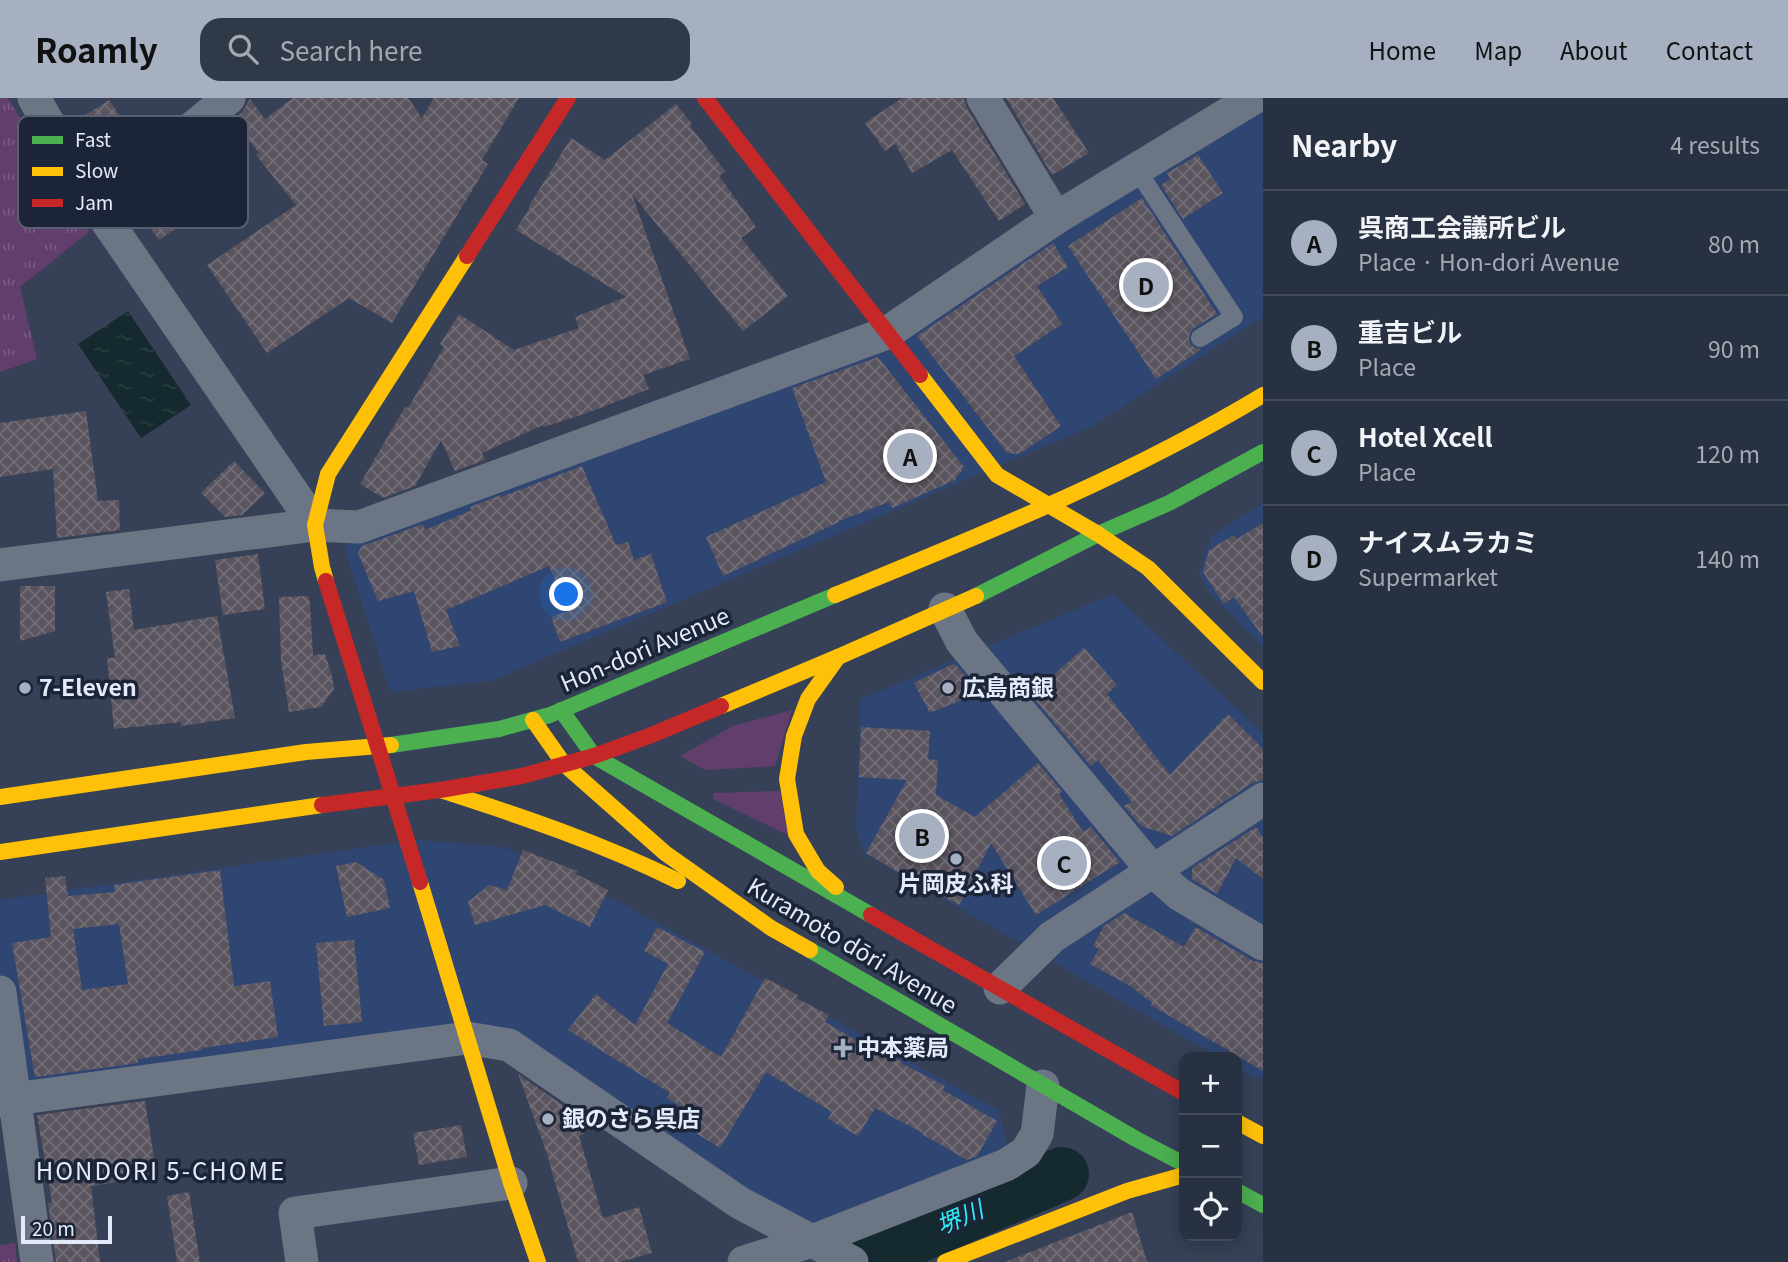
<!DOCTYPE html>
<html lang="en">
<head>
<meta charset="utf-8">
<style>
  :root { --surface:#283141; --page:#303948; --text:#f1f3f6; --muted:#a5a9b1; --line:#444c5a; --accent:#a6b0c1 }
  body { margin:0; font-family:Georgia,"Noto Sans JP",serif; background:var(--page); color:var(--text) }
  .controls { position:absolute; right:21px; bottom:21px; display:grid; overflow:hidden; border-radius:14px; box-shadow:0 4px 18px #0003 }
  .controls button { width:63px; height:63px; display:grid; place-items:center; padding:0; border:0; border-bottom:2px solid var(--line); background:var(--surface); color:var(--text); font:35px sans-serif }
  .scale { position:absolute; left:21px; bottom:18px; width:91px; box-sizing:border-box; padding-left:7px; border:4px solid #e3ebfa; border-top:0; font-size:19px; line-height:24px; white-space:nowrap; color:#e3ebfa; -webkit-text-stroke:5px #1b2537; paint-order:stroke }
  .you { position:absolute; left:567px; top:497px; width:24px; height:24px; margin:-18px; border:5px solid #fff; border-radius:50%; background:#1a73e8; box-shadow:0 0 0 10px #1a73e833 }
  .badge { display:grid; place-items:center; width:46px; height:46px; border-radius:50%; background:var(--accent); color:#111; font-size:23px; font-weight:700 }
  .pin { position:absolute; translate:-50% -50%; border:4px solid #fff; box-shadow:0 2px 7px #0006 }
  .list { margin:0; padding:0; list-style:none }
  h2 { display:flex; justify-content:space-between; align-items:center; height:91px; margin:0; padding:0 28px; font-size:30px }
  h2 small { font-size:23px; font-weight:400; color:var(--muted) }
  .list li { display:grid; grid-template-columns:46px 1fr auto; gap:21px; align-items:center; box-sizing:border-box; height:105px; padding:0 28px; border-top:2px solid var(--line) }
  .list b { display:block; font-size:26px; white-space:nowrap }
  .list p { margin:0; font-size:23px; white-space:nowrap; color:var(--muted) }
  .list em { font-size:23px; font-style:normal; color:var(--muted) }
  .icon { flex:none; width:38px; height:38px; fill:none; stroke:currentColor; stroke-width:2; stroke-linecap:round; stroke-linejoin:round }
  .map { position:relative; flex:none; width:1263px; height:1164px; overflow:hidden }
  header { display:flex; align-items:center; gap:42px; box-sizing:border-box; height:98px; padding:0 35px; background:var(--accent); color:#111 }
  header strong { font-size:33px }
  nav { display:flex; gap:38px; margin-inline-start:auto; font-size:24px }
  .search { width:490px; height:63px; background:var(--page); display:flex; align-items:center; gap:18px; box-sizing:border-box; padding:0 24px; border-radius:21px; color:var(--muted); font-size:26px }
  main { display:flex }
  aside { flex:1; background:var(--surface) }
  .map>svg:first-child { display:block }
  .built { fill:#2f4672 }
  .grass { fill:url(#grass-tufts) }
  .garden { fill:#623e6d }
  .water { fill:url(#water-ripples) }
  .lines { fill:none; stroke-linecap:round; stroke-linejoin:round }
  .river { stroke:#142a2e; stroke-width:54 }
  .building { fill:url(#building-cross-hatch); fill-rule:evenodd }
  .lane { stroke:#6c7584; stroke-width:18 }
  .street { stroke:#6c7584; stroke-width:33 }
  .fast { stroke:#4caf50; stroke-width:16 }
  .slow { stroke:#ffc107; stroke-width:16 }
  .jam { stroke:#c62828; stroke-width:16 }
  .poi-dot { fill:#a6b0c1; stroke:#1b2537; stroke-width:2.5 }
  .labels { text-anchor:middle; stroke-width:7; stroke-linejoin:round; paint-order:stroke }
  .street-label { font-size:23px; fill:#e3ebfa; stroke:#1b2537 }
  .poi-label { font-size:23px; font-weight:bold; fill:#e3ebfa; stroke:#1b2537; text-anchor:start }
  .neighbourhood-label { font-size:24px; letter-spacing:2px; fill:#e3ebfa; stroke:#1b2537 }
  .water-label { font-size:24px; font-style:italic; fill:#30ebf6; stroke:#1b2537 }
  .key { fill:#1b2537; stroke:#576072; stroke-width:2 }
  .key-label { font-size:19px; fill:#e3ebfa }
</style>
</head>
<body>
<header>
<strong>Roamly</strong>
<div class="search"><svg class="icon" aria-label="search" viewBox="0 0 24 24"><circle cx="10" cy="10" r="6"/><path d="M15 15l6 6"/></svg>Search here</div>
<nav><a>Home</a><a>Map</a><a>About</a><a>Contact</a></nav>
</header>
<main>
<div class="map">
<svg width="1263" height="1164" viewBox="0 0 1263 1164">
  <defs>
    <pattern id="grass-tufts" width="24" height="20" patternUnits="userSpaceOnUse" patternTransform="scale(1.75)"><rect width="24" height="20" fill="#623e6d"/><path d="M3 7l-1-3M5 7V3M7 7l1-3M15 17l-1-3M17 17v-4M19 17l1-3" fill="none" stroke="#785a83"/></pattern>
    <pattern id="water-ripples" width="26" height="14" patternUnits="userSpaceOnUse" patternTransform="scale(1.75)"><rect width="26" height="14" fill="#142a2e"/><path d="M2 4q2-2 4 0t4 0M15 11q2-2 4 0t4 0" fill="none" stroke="#2b3f43"/></pattern>
    <pattern id="building-cross-hatch" width="8" height="8" patternUnits="userSpaceOnUse" patternTransform="scale(1.75)"><rect width="8" height="8" fill="#5a545e"/><path d="M0 0l8 8M0 8l8-8" fill="none" stroke="#726d76"/></pattern>
  </defs>
  <rect width="100%" height="100%" fill="#364157"/>
  <g class="built">
    <path d="M1263 5V219L1093 328 491 583 390 594 344 448 886 242Z"/>
    <path d="M1263 405V549L1208 493 1199 475 1211 438Z"/>
    <path d="M1113 496 1263 635V979L1254 980 1237 970V959H1218L864 755 856 733 860 601Z"/>
    <path d="M416 742 504 749 625 807 998 1012 1008 1051 812 1136 501 930 0 1000V802Z"/>
  </g>
  <g class="grass">
    <path d="M0 0H8L89 134 20 189 37 261 0 274Z"/>
    <path d="M15 1145 17 1164H0V1147Z"/>
  </g>
  <g class="garden">
    <path d="M792 612 775 668 705 672 680 658 733 628Z"/>
    <path d="M780 693 788 737 713 701 714 695Z"/>
  </g>
  <path class="water" d="M128 213 191 307 141 340 78 246Z"/>
  <g class="lines">
    <path class="river" d="M857 1164 1062 1076"/>
  </g>
  <g class="building">
    <path d="M293 0H408L422 20 434 0H519L482 62 488 66 392 225 349 200 267 255 207 167 296 107 256 57 259 55 233 22 242 14 250 1 265 21Z"/>
    <path d="M902 0H964L967 10 1025 106 999 123 952 52 912 75 895 46 885 53 865 25Z"/>
    <path d="M1006 0H1053L1089 55 1052 77Z"/>
    <path d="M109 2 139 46 110 68 78 22Z"/>
    <path d="M676 6 692 26 690 28 725 73 719 78 756 129 741 140 788 198 743 233 632 96 690 261 643 277 649 291 587 315 544 329 543 327 482 355 485 362 455 373 441 342 415 388 383 400 360 386 405 309 408 310 444 249 440 246 459 216 514 252 579 230 575 219 626 199 516 132 530 109 529 108 571 40 605 62Z"/>
    <path d="M193 54 208 75 205 77 221 100 159 142 129 101Z"/>
    <path d="M1198 57 1223 95 1183 121 1161 87 1170 81 1167 75Z"/>
    <path d="M1142 100 1217 216 1194 230 1190 235 1189 241 1191 247 1195 250 1202 251 1156 281 1068 148Z"/>
    <path d="M1053 145 1068 169 1037 188 1062 226 1014 258 1061 328 1019 356 1007 355 917 238Z"/>
    <path d="M878 259 964 369 955 382 892 410 889 404 839 423V424L723 478 706 439 826 384 792 290Z"/>
    <path d="M86 313 98 403 119 402 120 432 57 440 53 371 0 379V325Z"/>
    <path d="M234 363 265 395 242 417 225 419 201 395Z"/>
    <path d="M582 368 616 447 628 444 634 462 651 456 667 504 560 544 551 519 568 513 549 468 446 512 460 548 432 554 414 493 378 503 358 455 362 448 423 426 425 432 472 412 470 409 501 397V399Z"/>
    <path d="M1263 425V539L1234 499 1224 506 1203 474 1209 452 1234 437 1237 441Z"/>
    <path d="M258 456 265 511 223 517 215 462Z"/>
    <path d="M20 488H55V533L20 543Z"/>
    <path d="M129 491 134 532 217 518 235 620 181 628V624L114 631 107 560H115L106 494Z"/>
    <path d="M308 498 310 506 313 557 325 556 332 578 334 591 321 609 289 614 281 562 279 499Z"/>
    <path d="M1084 550 1117 587 1107 596 1170 677 1228 616 1263 651V682L1252 685 1172 738 1141 728 1124 708 1132 704 1098 662 1091 668 1031 597Z"/>
    <path d="M953 566 956 567 979 595 930 615 914 585Z"/>
    <path d="M861 629 930 633 928 661 938 662 936 697 975 719 1038 665 1062 693 1059 696 1083 734 1091 729 1120 764 1036 817 991 745 959 807 913 783 866 755 907 682 859 679Z"/>
    <path d="M1256 729 1263 739V781L1236 760 1217 796 1192 781V770Z"/>
    <path d="M523 752 577 773 576 776 608 792 590 829 545 807 475 827 468 804 489 787 507 792Z"/>
    <path d="M356 764 384 782 390 810 347 819 336 768Z"/>
    <path d="M220 772 234 888 270 883 278 939 202 950V952L138 961V965L35 979 12 845 51 839 45 780 65 778 68 798 115 794 114 787ZM119 826 128 886 82 892 73 831Z"/>
    <path d="M1124 815 1184 849 1196 829 1253 863 1263 865V973L1151 907 1152 905 1132 889 1090 866 1099 851 1093 848 1104 828Z"/>
    <path d="M657 829 705 854 667 925 721 959 765 880 798 897 796 900 829 917 825 924 869 950 872 946 902 964 901 965 945 988 943 992 997 1023 977 1058 967 1062 922 1036 923 1035 875 1010 858 1038 828 1021 832 1014 766 974 720 1050 686 1029 694 1017 667 1000 670 995 568 932 596 896 635 927 668 866 644 853Z"/>
    <path d="M354 842 362 924 324 928 316 845Z"/>
    <path d="M518 976 577 1017 584 1036 579 1038 603 1120 639 1109 652 1155 620 1164H578L547 1056Z"/>
    <path d="M145 1003 157 1078 91 1088 100 1164H56L48 1105 52 1104 37 1017Z"/>
    <path d="M461 1027 467 1059 419 1067 413 1035Z"/>
    <path d="M189 1094 200 1164H177L167 1098Z"/>
    <path d="M1132 1114 1147 1164H1005Z"/>
  </g>
  <g class="lines">
    <path class="lane" d="M1137 72 1234 219 1200 240"/>
    <g class="street">
      <path d="M34 0 93 103 315 427"/>
      <path d="M983 0 1056 120"/>
      <path d="M93 103 170 48 229 0"/>
      <path d="M0 467 315 427 359 429 887 235 1056 120 1254 0"/>
      <path d="M945 511 962 544 1153 773 1179 796 1263 846"/>
      <path d="M1000 890 1052 839 1263 701"/>
      <path d="M0 894 37 1164"/>
      <path d="M0 1003 467 940 509 947 740 1105 852 1164"/>
      <path d="M302 1164 295 1115 511 1085"/>
      <path d="M744 1164 812 1143 1006 1067 1026 1054 1037 1036 1043 988"/>
    </g>
    <g class="fast">
      <path d="M976 498 1098 436 1169 405 1263 354"/>
      <path d="M561 612 594 658 871 817"/>
      <path d="M391 647 499 631 550 617 835 497"/>
      <path d="M810 852 1136 1041 1184 1066"/>
      <path d="M1237 1093 1263 1107"/>
    </g>
    <g class="slow">
      <path d="M920 277 997 377 1098 436 1148 470 1263 584"/>
      <path d="M326 483 322 469 315 427 328 376 467 158"/>
      <path d="M835 497C981 437 1127 379 1263 297"/>
      <path d="M721 608 838 559 976 498"/>
      <path d="M533 622 564 666 665 755 771 830 810 852"/>
      <path d="M440 692C521 718 601 745 678 783"/>
      <path d="M0 699 306 654 391 647"/>
      <path d="M0 754 322 707"/>
      <path d="M420 784 511 1085 538 1164"/>
      <path d="M836 789 818 773 796 736 787 681 794 638 808 601 838 559"/>
      <path d="M1237 1024 1263 1038"/>
      <path d="M945 1164 1127 1093 1184 1077"/>
    </g>
    <g class="jam">
      <path d="M705 0 920 277"/>
      <path d="M467 158 568 0"/>
      <path d="M326 483 420 784"/>
      <path d="M322 707 440 692 522 678 594 658 649 638 721 608"/>
      <path d="M871 817 1184 995"/>
    </g>
  </g>
  <g class="poi-dot">
    <circle cx="25" cy="590" r="7"/>
    <circle cx="948" cy="590" r="7"/>
    <circle cx="956" cy="761" r="7"/>
    <path d="M839.5 939.5h7v7h7v7h-7v7h-7v-7h-7v-7h7z"/>
    <circle cx="548" cy="1021" r="7"/>
  </g>
  <g class="labels">
    <g class="street-label">
      <text transform="translate(645 552) rotate(-23)" y="8">Hon-dori Avenue</text>
      <text transform="translate(852 848) rotate(31)" y="8">Kuramoto dōri Avenue</text>
    </g>
    <g class="poi-label">
      <text x="39" y="598">7-Eleven</text>
      <text x="962" y="598">広島商銀</text>
      <text x="956" y="794" text-anchor="middle">片岡皮ふ科</text>
      <text x="857" y="958">中本薬局</text>
      <text x="562" y="1029">銀のさら呉店</text>
    </g>
    <g class="neighbourhood-label">
      <text x="161" y="1082">HONDORI 5-CHOME</text>
    </g>
    <g class="water-label">
      <text transform="translate(960 1120) rotate(-23)" y="8">堺川</text>
    </g>
  </g>
  <rect x="18" y="18" width="230" height="112" rx="10" class="key"/>
  <rect x="32" y="38" width="31" height="8" fill="#4caf50"/>
  <rect x="32" y="69" width="31" height="9" fill="#ffc107"/>
  <rect x="32" y="101" width="31" height="8" fill="#c62828"/>
  <g class="key-label">
    <text x="75" y="49">Fast</text>
    <text x="75" y="80">Slow</text>
    <text x="75" y="112">Jam</text>
  </g>
</svg>
<div class="controls">
<button>+</button>
<button>−</button>
<button><svg class="icon" aria-label="locate" viewBox="0 0 24 24"><circle cx="12" cy="12" r="6"/><path d="M12 2v4M12 18v4M2 12h4M18 12h4"/></svg></button>
</div>
<div class="scale">20 m</div>
<div class="you"></div>
<div class="pin badge" style="left:910px;top:358px">A</div>
<div class="pin badge" style="left:922px;top:738px">B</div>
<div class="pin badge" style="left:1064px;top:765px">C</div>
<div class="pin badge" style="left:1146px;top:187px">D</div>
</div>
<aside>
<h2>Nearby<small>4 results</small></h2>
<ul class="list">
<li><span class="badge">A</span><div><b>呉商工会議所ビル</b><p>Place · Hon-dori Avenue</p></div><em>80 m</em></li>
<li><span class="badge">B</span><div><b>重吉ビル</b><p>Place</p></div><em>90 m</em></li>
<li><span class="badge">C</span><div><b>Hotel Xcell</b><p>Place</p></div><em>120 m</em></li>
<li><span class="badge">D</span><div><b>ナイスムラカミ</b><p>Supermarket</p></div><em>140 m</em></li>
</ul>
</aside>
</main>
</body>
</html>
